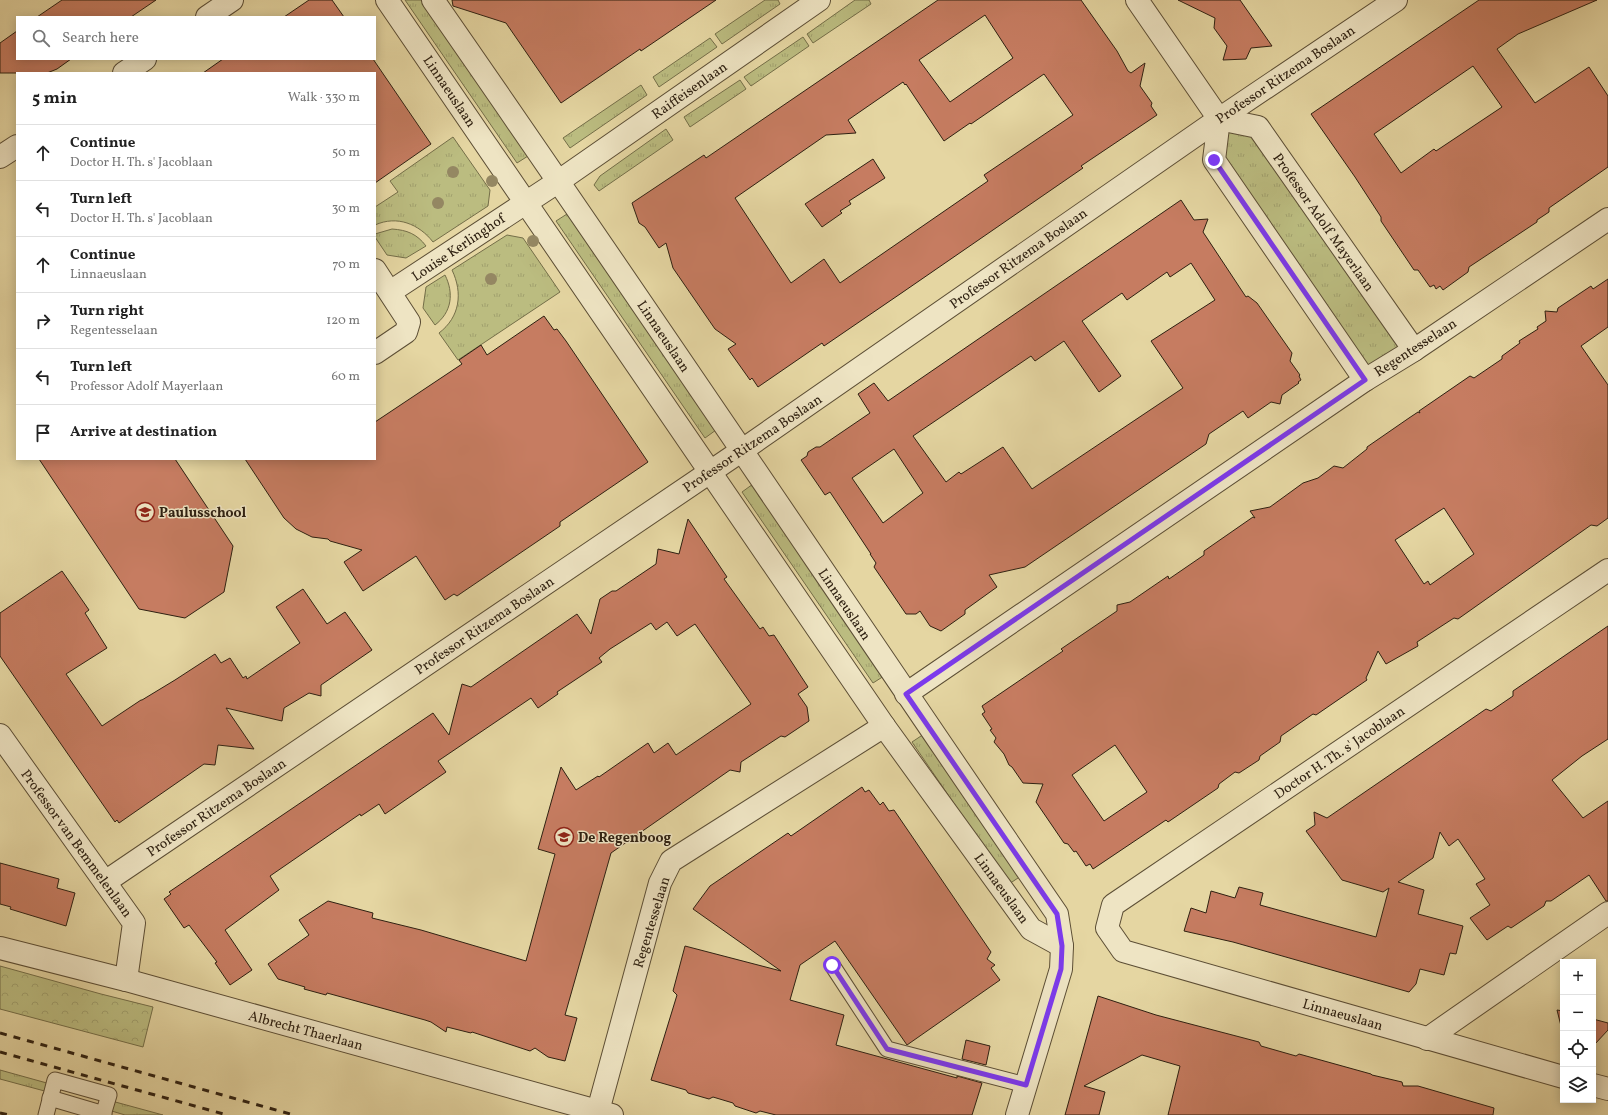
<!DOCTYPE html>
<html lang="en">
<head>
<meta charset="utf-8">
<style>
  :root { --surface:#fff; --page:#f2f2f2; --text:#222; --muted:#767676; --line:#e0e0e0 }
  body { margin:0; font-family:Vollkorn,serif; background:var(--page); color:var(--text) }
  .controls { position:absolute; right:12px; bottom:12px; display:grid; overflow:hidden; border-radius:0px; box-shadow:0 2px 10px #0003 }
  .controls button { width:36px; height:36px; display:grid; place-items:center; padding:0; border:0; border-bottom:1px solid var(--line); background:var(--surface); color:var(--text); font:20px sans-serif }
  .stop { position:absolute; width:12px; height:12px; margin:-9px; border:3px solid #7c3aed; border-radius:50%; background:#fff }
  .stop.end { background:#7c3aed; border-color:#fff; box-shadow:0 1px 4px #0008 }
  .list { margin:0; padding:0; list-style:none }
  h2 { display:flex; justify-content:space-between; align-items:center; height:52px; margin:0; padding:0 16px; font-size:17px }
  h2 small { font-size:13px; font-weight:400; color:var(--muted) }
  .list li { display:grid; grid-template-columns:26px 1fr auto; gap:12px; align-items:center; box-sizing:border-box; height:56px; padding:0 16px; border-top:1px solid var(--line) }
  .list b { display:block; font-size:15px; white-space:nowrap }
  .list p { margin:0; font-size:13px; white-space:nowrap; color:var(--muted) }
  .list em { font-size:13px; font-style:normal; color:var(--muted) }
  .icon { flex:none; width:22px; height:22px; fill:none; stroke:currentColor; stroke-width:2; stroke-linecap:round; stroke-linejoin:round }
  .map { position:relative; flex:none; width:1608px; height:1115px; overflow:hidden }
  .search { position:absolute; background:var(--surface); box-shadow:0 2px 10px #0003; left:16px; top:16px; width:360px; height:44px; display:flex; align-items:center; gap:10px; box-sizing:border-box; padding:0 14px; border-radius:0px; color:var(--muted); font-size:15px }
  .panel { position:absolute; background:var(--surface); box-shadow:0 2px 10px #0003; left:16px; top:72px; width:360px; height:388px; border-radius:0px }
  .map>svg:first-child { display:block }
  .grass { fill:url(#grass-tufts); stroke:#746e48 }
  .forest { fill:url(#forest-crowns); stroke:#746e48 }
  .building { fill:#c67c61; stroke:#2e2011; fill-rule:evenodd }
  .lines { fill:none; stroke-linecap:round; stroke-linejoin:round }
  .service-casing { stroke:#5c4e35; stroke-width:17 }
  .minor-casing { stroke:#5c4e35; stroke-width:24 }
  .service { stroke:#eee4c3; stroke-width:15 }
  .minor { stroke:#eee4c3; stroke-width:22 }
  .rail { stroke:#2e2011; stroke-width:3; stroke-dasharray:7 7; stroke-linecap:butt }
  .tree { fill:#948762 }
  .route { stroke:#7c3aed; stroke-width:5 }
  .labels { text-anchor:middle; stroke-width:3; stroke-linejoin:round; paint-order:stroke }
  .street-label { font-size:14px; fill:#2e2011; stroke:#eee4c3 }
  .poi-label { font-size:14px; font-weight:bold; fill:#2e2011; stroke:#eee4c3; text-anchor:start }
</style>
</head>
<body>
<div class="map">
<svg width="1608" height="1115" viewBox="0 0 1608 1115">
  <defs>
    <pattern id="grass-tufts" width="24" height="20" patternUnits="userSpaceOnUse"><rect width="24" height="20" fill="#bbbc80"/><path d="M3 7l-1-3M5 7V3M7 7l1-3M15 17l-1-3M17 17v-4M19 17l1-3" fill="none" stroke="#a1a16e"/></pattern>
    <pattern id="forest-crowns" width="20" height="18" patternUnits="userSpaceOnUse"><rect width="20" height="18" fill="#bbbc80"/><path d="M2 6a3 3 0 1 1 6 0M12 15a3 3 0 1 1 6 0" fill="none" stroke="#a1a16e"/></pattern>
  </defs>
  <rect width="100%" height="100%" fill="#e5d6a2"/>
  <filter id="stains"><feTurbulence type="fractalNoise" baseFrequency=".005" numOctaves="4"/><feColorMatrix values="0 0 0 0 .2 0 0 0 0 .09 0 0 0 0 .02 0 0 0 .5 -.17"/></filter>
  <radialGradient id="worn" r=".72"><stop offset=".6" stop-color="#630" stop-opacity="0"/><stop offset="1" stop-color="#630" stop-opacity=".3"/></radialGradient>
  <g class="grass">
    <path d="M405 0H421L528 156 517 163Z"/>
    <path d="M765 0H778L780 4 722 44 715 34Z"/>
    <path d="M855 0H869L871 4 813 43 807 34Z"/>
    <path d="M803 37 809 46 751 86 744 77Z"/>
    <path d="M710 38 717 47 659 87 653 77Z"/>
    <path d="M740 80 746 89 690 127 684 117Z"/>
    <path d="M641 85 647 95 570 148 563 138Z"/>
    <path d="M1219 119 1258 127 1414 350 1365 380 1214 160Z"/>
    <path d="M666 129 673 140 599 191 594 185 600 176Z"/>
    <path d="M453 137 490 190 488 206 433 242C419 224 397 215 375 225V207L398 192 390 181Z"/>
    <path d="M567 214 716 430 705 438 556 221Z"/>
    <path d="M392 229C407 230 417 234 426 246L406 258 387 255 375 237V234Z"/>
    <path d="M507 235 523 238 560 292 458 360 439 333C460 317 463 293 452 270Z"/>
    <path d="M445 275C454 293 452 312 435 325L423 308 426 287Z"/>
    <path d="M753 484 884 676 873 683 742 492Z"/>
    <path d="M924 734 1021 876 1009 884 912 742Z"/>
    <path d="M0 1070 54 1085 52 1093 0 1079Z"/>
    <path d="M108 1100 163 1115H125L105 1109Z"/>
  </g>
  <path class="forest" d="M0 966 101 994 153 1007 143 1047 0 1009Z"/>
  <g class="building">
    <path d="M62 0H156L131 17H37Z"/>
    <path d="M309 0H332L344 17H284Z"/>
    <path d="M452 0H716L641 51 640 49 561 103 506 23 453 6Z"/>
    <path d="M938 0H1081L1117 51 1128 71 1131 73 1145 63 1140 86 1152 103 1151 106 1157 115 1081 166 1083 168 903 292 824 346 822 343 758 387 752 378 750 380 728 349 736 344 715 329 673 268 666 243 659 248 645 227 639 223 632 203 704 155 706 158ZM985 15 1013 58 950 102 919 60ZM1044 74 1073 115 984 175 988 181 840 283 824 259 791 283 735 198 826 135 856 133 848 120 903 82 905 85 906 84 944 141 970 123 971 124Z"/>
    <path d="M1178 0H1240L1272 46 1251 48 1246 59 1223 60 1227 46 1214 28 1215 18Z"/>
    <path d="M1479 0H1597L1518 34 1497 49 1535 103 1589 67 1608 96V167L1549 208V212L1537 220V222L1469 267 1468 272 1443 290 1440 286 1436 289 1434 285 1430 287 1418 270H1414L1381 221V217L1355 177 1311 114ZM1473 66 1502 107 1436 151 1434 149 1401 173 1374 134Z"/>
    <path d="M17 31V59H71L57 69 47 73H0V43Z"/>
    <path d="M223 59H373L431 144 375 183V73H203Z"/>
    <path d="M873 159 885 178 849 201 851 204 840 211 842 213 822 227 805 204Z"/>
    <path d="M1181 200 1194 220 1208 219 1203 232 1246 297 1248 296 1257 303 1292 353 1290 361 1300 375 1299 376 1301 380 1298 382 1299 383 1282 395 1280 404 1271 402 1248 418 1243 411 1209 434 1206 444 1025 567 989 575 997 587 965 610V614L941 631 930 626 920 611 916 614H906L874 567 876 563 870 554H871L830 492 825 495 801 460 807 456 808 452 816 447H820L870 413 858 394 874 383 888 401ZM1191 263 1215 300 1151 341 1183 388 1032 489 1003 447 961 474 959 472 946 482 913 436 1031 356 1035 361 1064 341 1099 392 1121 376 1082 321 1122 293 1127 300 1167 272 1170 277ZM894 449 923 493 883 523 852 478Z"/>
    <path d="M1608 279V327L1581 346 1608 385V518L1597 526 1591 525 1458 619 1454 618 1417 642 1418 646 1386 664 1378 651 1366 678 1367 680 1316 715 1313 714 1281 736 1280 742 1260 756 1259 760 1239 773 1235 772 1219 784 1218 788 1168 822 1166 820 1093 869 1090 864 1086 866 1076 851 1074 852 1068 844 1064 843 1036 802 1043 784 1023 783 1012 767 1009 765 1004 754 994 742 996 738 990 730 992 729 982 714 985 712 982 706 1063 651 1061 649 1117 611V605L1130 602 1168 576 1169 579 1204 555V551L1253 517 1255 518 1250 511 1270 507 1303 483 1318 478 1334 466 1343 468 1367 449V447L1409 418 1418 412 1420 413 1419 411 1470 376 1474 378 1502 359V356L1520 343 1519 341 1538 329 1537 327 1546 321 1545 311 1557 312 1558 308 1591 286 1593 289ZM1444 508 1474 554 1430 585 1428 581 1424 584 1395 540ZM1115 745 1147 792 1104 821 1072 775Z"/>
    <path d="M544 316 554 330 557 329 566 341 648 462 560 522V526L457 596 454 594 445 600 416 556 363 591 344 562 362 550 330 541 328 539 312 537 296 529 284 518 245 459H375V422L462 364 459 360 481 345 487 355Z"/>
    <path d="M39 459H175L233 546 224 592 185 618 139 609Z"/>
    <path d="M688 519 727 577 724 579 760 629 763 627 769 636 774 635 808 687 798 694 807 707 809 721 785 737 781 736 741 762 740 772 730 770 611 853 565 1015 577 1018 565 1061 548 1057 535 1048 530 1051 472 1032 471 1033 447 1027 446 1032 431 1022 425 1020 327 993 326 995 304 989 305 987 278 979 268 964 309 935 299 920 328 901 373 913 372 918 421 930 526 961 555 854 538 849 561 767 576 790 598 776 599 777 648 743 654 753 668 743 676 755 751 704 695 624 677 636 667 622 656 630 651 623 610 649 599 658 602 662 557 692 558 694 538 708 531 698 438 761 446 772 385 814 379 804 361 816 360 814 270 876 279 890 225 930 252 970 230 985 215 963 217 962 189 925 184 928 164 899 171 894 169 892 433 713 449 735 462 684 471 687 577 614 591 634 600 599 612 591H616L656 564 658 549 679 554Z"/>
    <path d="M62 571 89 610 85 613 107 648 66 674 102 726 141 700H142L175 680 215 654 221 663 230 658 243 678 246 676 247 679 300 643 276 607 303 589 327 624 345 612 372 650 321 685V696L309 693 284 708 282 721 226 708 254 749 218 745 215 765 204 764 119 823 117 820 115 822 0 656V613Z"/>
    <path d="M1608 626V739L1582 756 1552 780 1583 818 1608 801V901H1606L1589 875 1551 901H1546L1544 906 1511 928 1508 926 1487 940 1470 918 1490 905 1476 884 1485 879 1458 839 1449 846 1440 832 1433 858 1398 882 1424 890 1418 914 1463 926 1456 954 1450 953 1444 975 1420 969 1416 984 1409 992 1233 942 1184 931 1191 908 1206 913 1211 891 1235 898 1239 887 1263 893 1260 905 1376 937 1389 888 1383 892 1342 880 1306 831 1315 825 1314 812 1327 818 1486 709 1491 711 1513 696V691Z"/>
    <path d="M862 787 865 792 869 790 880 805 883 802 889 811 894 810 991 952 987 959 995 965 991 968 1000 980 907 1045 835 941 800 965 790 1000 844 1015 836 1045 957 1078V1076L982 1083 972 1115H776L760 1111 756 1113 735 1106 733 1103 713 1097 709 1099 688 1093 686 1090 651 1080 677 995 673 991 685 946 781 971 693 909 710 886 788 833 791 836Z"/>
    <path d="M0 863 59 879 57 888 75 893 66 926 10 909 11 907 0 904Z"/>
    <path d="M1098 996 1156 1015 1259 1042 1261 1046 1296 1056 1299 1054 1371 1074 1372 1075 1402 1082 1403 1086H1418L1494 1108 1493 1115H1168L1180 1066 1142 1055 1084 1086 1105 1092 1099 1115H1065Z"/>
    <path d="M1557 1010 1563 1011V1034Z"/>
    <path d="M1593 1019 1608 1023V1030L1595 1044H1593Z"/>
    <path d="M966 1040 990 1046 986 1065 962 1059Z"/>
  </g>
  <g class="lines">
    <g class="service-casing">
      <g id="service">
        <path d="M832 965 887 1049 1026 1085"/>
        <path d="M50 1098 104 1114"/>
        <path d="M46 1115 55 1080 109 1095 103 1115"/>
      </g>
    </g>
    <g class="minor-casing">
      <g id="minor">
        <path d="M387 0 884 726 1031 929 1062 946"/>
        <path d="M433 0C644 303 849 610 1057 914L1062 946 1061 969 1017 1115"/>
        <path d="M1137 0 1219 119 1214 160 1365 380"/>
        <path d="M207 17 232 0"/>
        <path d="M124 73 145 59"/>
        <path d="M1219 119 1258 127 1414 350"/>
        <path d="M0 157 17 146"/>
        <path d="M375 270 409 322 406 332 375 353"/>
        <path d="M390 292 559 181 819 0"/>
        <path d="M906 694 1365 380 1414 350 1608 219"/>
        <path d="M0 735 134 923 126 980"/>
        <path d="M105 882 741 451 1219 119 1396 0"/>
        <path d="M0 948 126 980 612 1115"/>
        <path d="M1427 1039 1608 913"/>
        <path d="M1563 1077 1123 951 1107 928 1113 905 1608 570"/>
        <path d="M1593 1085 1608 1089"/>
        <path d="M598 1111 660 883 671 861 884 726"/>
      </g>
    </g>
    <use href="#service" class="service"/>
    <use href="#minor" class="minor"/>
    <g class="rail">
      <path d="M0 1033 294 1115"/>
      <path d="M0 1052 227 1115"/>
      <path d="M0 1113 9 1115"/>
    </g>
  </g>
  <g class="tree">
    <circle cx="453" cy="172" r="6"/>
    <circle cx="492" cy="181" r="6"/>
    <circle cx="438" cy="203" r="6"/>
    <circle cx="533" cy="241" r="6"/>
    <circle cx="491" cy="279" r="6"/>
  </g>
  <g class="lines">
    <path class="route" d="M832 965 887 1049 1026 1085 1061 969 1062 946 1057 914 906 694 1365 380 1214 160"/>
  </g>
  <defs>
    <g id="school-ring" transform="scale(1)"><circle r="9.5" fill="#eee4c3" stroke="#8f2418" stroke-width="1.5"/><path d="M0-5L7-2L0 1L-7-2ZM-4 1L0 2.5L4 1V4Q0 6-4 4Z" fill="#8f2418"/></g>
  </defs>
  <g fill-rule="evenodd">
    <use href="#school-ring" x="145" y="512"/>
    <use href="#school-ring" x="564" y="837"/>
  </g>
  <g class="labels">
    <g class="street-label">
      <text transform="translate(1285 74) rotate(-34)" y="5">Professor Ritzema Boslaan</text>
      <text transform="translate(689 90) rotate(-35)" y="5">Raiffeisenlaan</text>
      <text transform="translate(450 91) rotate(56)" y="5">Linnaeuslaan</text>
      <text transform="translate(1324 222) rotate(55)" y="5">Professor Adolf Mayerlaan</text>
      <text transform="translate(458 247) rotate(-34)" y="5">Louise Kerlinghof</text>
      <text transform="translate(1018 258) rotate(-35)" y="5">Professor Ritzema Boslaan</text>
      <text transform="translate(664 336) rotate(56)" y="5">Linnaeuslaan</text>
      <text transform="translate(1415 347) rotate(-33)" y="5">Regentesselaan</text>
      <text transform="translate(752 443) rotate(-34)" y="5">Professor Ritzema Boslaan</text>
      <text transform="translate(845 604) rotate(56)" y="5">Linnaeuslaan</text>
      <text transform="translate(484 625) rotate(-34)" y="5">Professor Ritzema Boslaan</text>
      <text transform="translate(1339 752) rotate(-34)" y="5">Doctor H. Th. s' Jacoblaan</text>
      <text transform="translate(216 807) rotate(-34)" y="5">Professor Ritzema Boslaan</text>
      <text transform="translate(77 843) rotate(54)" y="5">Professor van Bemmelenlaan</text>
      <text transform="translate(1002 888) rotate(54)" y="5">Linnaeuslaan</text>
      <text transform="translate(651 922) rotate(-73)" y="5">Regentesselaan</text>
      <text transform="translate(1343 1014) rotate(16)" y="5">Linnaeuslaan</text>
      <text transform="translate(306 1030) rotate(15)" y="5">Albrecht Thaerlaan</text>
    </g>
    <g class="poi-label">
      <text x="159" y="517">Paulusschool</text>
      <text x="578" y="842">De Regenboog</text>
    </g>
  </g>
  <rect width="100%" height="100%" filter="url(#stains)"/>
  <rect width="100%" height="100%" fill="url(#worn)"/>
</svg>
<div class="controls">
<button>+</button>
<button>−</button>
<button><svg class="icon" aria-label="locate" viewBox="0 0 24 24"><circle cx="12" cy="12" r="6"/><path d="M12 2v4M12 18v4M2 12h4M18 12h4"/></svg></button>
<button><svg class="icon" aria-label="layers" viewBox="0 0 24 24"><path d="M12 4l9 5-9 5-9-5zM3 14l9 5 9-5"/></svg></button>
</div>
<div class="stop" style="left:832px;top:965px"></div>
<div class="stop end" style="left:1214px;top:160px"></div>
<div class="search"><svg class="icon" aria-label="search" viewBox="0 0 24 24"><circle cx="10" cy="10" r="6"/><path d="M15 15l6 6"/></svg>Search here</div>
<section class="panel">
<h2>5 min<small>Walk · 330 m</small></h2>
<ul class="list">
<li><svg class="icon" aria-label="ahead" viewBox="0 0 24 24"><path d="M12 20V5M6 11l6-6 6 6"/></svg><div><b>Continue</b><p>Doctor H. Th. s' Jacoblaan</p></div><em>50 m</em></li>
<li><svg class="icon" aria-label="left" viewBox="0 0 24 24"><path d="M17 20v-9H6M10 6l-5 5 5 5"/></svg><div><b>Turn left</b><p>Doctor H. Th. s' Jacoblaan</p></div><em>30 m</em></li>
<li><svg class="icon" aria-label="ahead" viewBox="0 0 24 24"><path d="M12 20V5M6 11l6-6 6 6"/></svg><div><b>Continue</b><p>Linnaeuslaan</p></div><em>70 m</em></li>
<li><svg class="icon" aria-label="right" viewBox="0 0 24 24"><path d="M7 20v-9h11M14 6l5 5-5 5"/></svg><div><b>Turn right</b><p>Regentesselaan</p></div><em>120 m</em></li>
<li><svg class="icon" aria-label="left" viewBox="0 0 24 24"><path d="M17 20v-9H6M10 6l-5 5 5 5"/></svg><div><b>Turn left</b><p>Professor Adolf Mayerlaan</p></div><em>60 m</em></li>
<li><svg class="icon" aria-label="arrive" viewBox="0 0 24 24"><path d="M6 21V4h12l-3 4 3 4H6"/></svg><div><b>Arrive at destination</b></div></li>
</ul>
</section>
</div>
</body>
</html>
